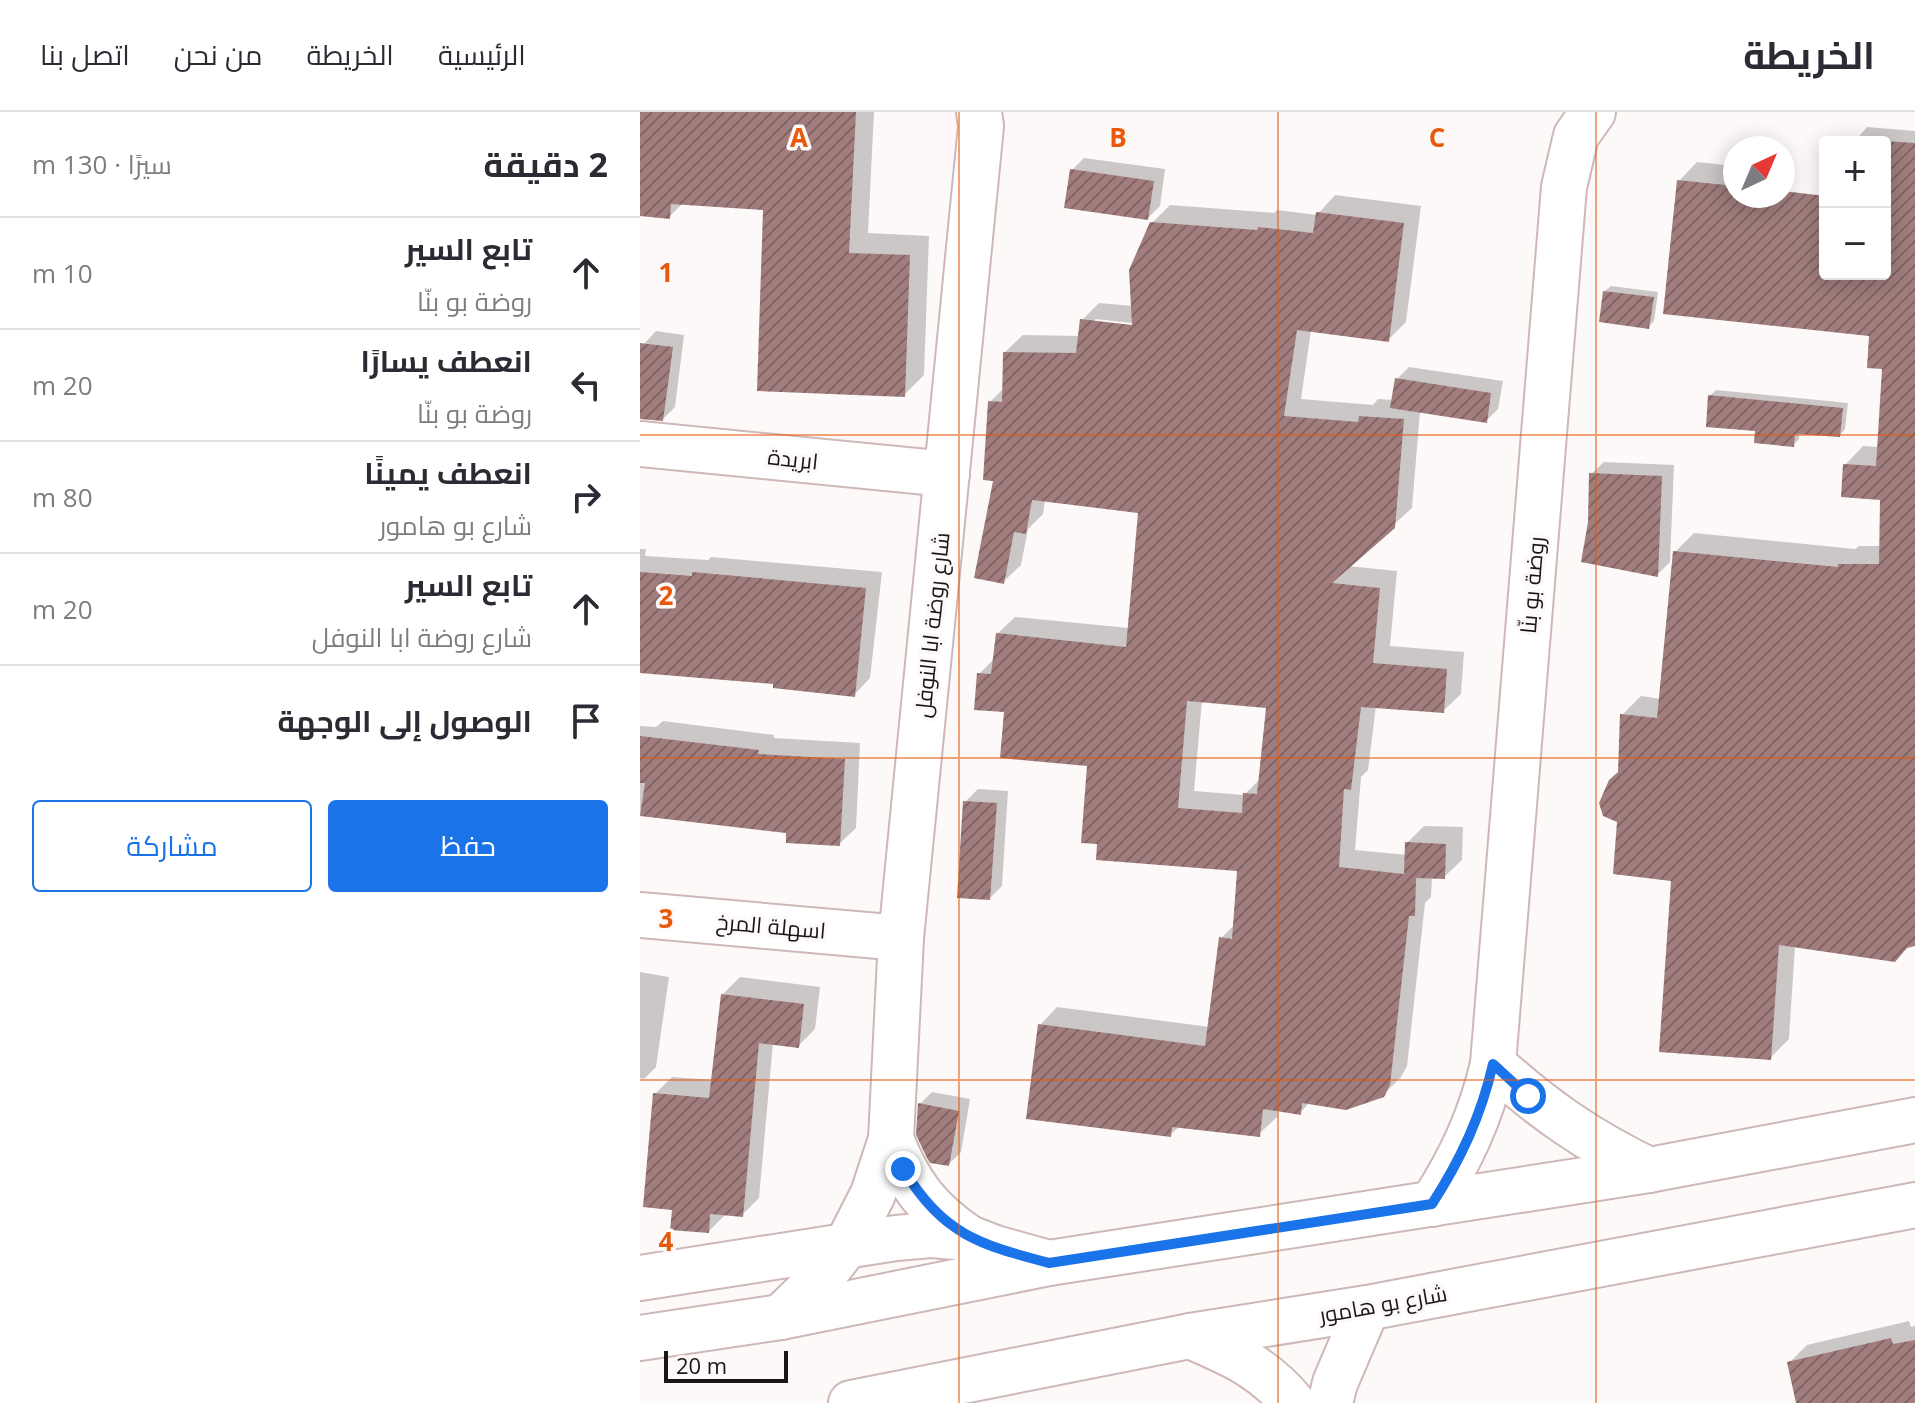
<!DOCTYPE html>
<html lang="ar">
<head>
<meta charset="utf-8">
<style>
  :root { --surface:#fff; --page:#f7f7f7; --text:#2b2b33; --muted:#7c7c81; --line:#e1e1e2; --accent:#1a73e8 }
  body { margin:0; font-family:"Open Sans",Cairo,sans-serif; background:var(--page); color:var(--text); direction:rtl }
  .controls { position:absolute; right:24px; top:24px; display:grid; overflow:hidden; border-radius:8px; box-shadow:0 4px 20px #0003 }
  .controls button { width:72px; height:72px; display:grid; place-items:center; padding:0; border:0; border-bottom:2px solid var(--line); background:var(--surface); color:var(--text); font:40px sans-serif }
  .compass { position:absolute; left:1083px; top:24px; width:72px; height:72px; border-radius:50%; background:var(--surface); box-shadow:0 4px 20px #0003; rotate:44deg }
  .scale { position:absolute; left:24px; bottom:20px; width:124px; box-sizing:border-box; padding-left:8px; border:4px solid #1c1515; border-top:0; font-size:22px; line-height:28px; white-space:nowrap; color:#1c1515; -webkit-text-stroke:6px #fef9f9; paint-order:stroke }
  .stop { position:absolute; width:24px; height:24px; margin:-18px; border:6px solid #1a73e8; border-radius:50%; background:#fff }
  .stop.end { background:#1a73e8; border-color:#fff; box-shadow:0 2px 8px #0008 }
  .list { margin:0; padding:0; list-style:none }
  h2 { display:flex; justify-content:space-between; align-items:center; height:104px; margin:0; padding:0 32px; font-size:34px }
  h2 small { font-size:26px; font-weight:400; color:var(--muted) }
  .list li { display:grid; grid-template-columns:52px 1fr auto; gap:24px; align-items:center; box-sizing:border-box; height:112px; padding:0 32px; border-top:2px solid var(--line) }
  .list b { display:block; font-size:30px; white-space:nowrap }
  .list p { margin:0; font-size:26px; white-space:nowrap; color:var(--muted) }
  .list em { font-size:26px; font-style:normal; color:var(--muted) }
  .actions { display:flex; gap:16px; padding:24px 32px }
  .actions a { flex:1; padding:18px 0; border:2px solid var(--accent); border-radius:8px; text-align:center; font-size:28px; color:var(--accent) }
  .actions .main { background:var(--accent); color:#fff }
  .icon { flex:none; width:44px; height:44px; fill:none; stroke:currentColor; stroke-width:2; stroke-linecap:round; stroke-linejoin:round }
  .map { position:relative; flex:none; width:1275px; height:1291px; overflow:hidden; direction:ltr }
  header { display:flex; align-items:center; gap:48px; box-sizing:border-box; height:112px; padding:0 40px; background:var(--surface); border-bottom:2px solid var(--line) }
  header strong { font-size:38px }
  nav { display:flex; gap:44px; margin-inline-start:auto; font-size:28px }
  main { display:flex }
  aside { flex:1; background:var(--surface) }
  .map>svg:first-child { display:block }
  .shadow { fill:#0003; fill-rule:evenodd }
  .building { fill:url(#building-hatch); fill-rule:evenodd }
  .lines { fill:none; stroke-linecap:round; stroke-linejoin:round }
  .minor-casing { stroke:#ceb8b7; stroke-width:48 }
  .tertiary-casing { stroke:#ceb8b7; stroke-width:48 }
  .minor { stroke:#fff; stroke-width:44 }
  .tertiary { stroke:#fff; stroke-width:44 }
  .route { stroke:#1a73e8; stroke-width:10 }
  .grid { fill:none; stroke:#e8590c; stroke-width:2; stroke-opacity:0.55 }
  .labels { text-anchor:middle; stroke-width:7; stroke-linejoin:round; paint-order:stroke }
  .street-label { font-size:22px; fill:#1c1515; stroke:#fef9f9 }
  .grid-label { font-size:26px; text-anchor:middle; font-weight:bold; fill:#e8590c; stroke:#fef9f9; stroke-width:7; stroke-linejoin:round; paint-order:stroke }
</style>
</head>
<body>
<header>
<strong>الخريطة</strong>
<nav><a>الرئيسية</a><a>الخريطة</a><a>من نحن</a><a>اتصل بنا</a></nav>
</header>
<main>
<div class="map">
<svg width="1275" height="1291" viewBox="0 0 1275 1291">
  <defs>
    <pattern id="building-hatch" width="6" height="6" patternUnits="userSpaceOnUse" patternTransform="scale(2)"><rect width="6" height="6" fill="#a17d7d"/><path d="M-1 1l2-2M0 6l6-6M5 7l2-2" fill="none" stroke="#826565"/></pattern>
  </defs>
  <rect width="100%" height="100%" fill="#fef9f9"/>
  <g class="shadow">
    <path d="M0 0H234L228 121 289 124 284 263 264 283 125 96 43 91 29 105 0 102Z"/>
    <path d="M1227 15 1275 19V101L1245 99V30H1214Z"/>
    <path d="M444 46 525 57 520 94 508 106 432 58Z"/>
    <path d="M1057 50 1095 54V84H1143V79L1185 95V162H1245V117L1275 128V832L1155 834 1149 927 1130 946 1033 768 980 660 982 603 1001 584 1021 587 1035 440 1054 421 1215 437 1219 434H1241L1242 386 1205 353 1223 334 1239 335 1244 255 1231 222 1039 69Z"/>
    <path d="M695 83 781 94 766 210 748 228 671 218 661 287 733 293 738 287 753 288 757 267 769 255 863 269 858 297 846 309 780 299 772 396 708 454 757 459 750 534 824 540 821 582 803 599 736 594 728 658 721 665 715 738 767 743V731L784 714 823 715 822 748 804 765H792L791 785 785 791 767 954 761 965 743 983 670 990 660 1001 638 997 637 1005 619 1022 540 1014 530 1023 400 913 417 895 570 915 581 826 596 811 599 757 459 730 450 652 366 598 339 562 355 546 357 522 375 505 489 516 500 399 405 388 403 402 388 417 381 453 363 470 350 290 365 275V240L383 223 440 224 442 208 459 191 493 194 512 111 530 93 634 101 637 98 677 103ZM455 207 502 212V216L455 211ZM562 588 629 595 621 666 604 683 554 679Z"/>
    <path d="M971 174 1018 180 1014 209 1009 214 965 179Z"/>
    <path d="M16 219 44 223 35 295 23 307 0 305V258L4 232Z"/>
    <path d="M1076 278 1208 291 1205 317 1200 323 1159 320V327L1153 333 1118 317 1070 284Z"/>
    <path d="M964 350 1034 353 1030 450 1018 462 951 362Z"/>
    <path d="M0 437H6L5 444 68 448 71 445 242 460 230 566 214 583 0 553Z"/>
    <path d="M23 609 134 623V626L220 631 216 716 199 732 148 720 0 702V614L16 615Z"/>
    <path d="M338 677 368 679 362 774 350 786 325 690Z"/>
    <path d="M0 860 29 865 16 955 4 967 0 966Z"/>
    <path d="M100 865 180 875 175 917 158 934 133 931 119 1086 102 1103 86 1102 69 1119 35 1096 15 982 32 965 73 968 83 882Z"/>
    <path d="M292 980 330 987 321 1040 309 1052 280 992Z"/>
    <path d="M1269 1209 1271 1215 1275 1214V1291H1159L1149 1251 1167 1233Z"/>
  </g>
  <g class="building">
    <path d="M0 0H216L209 141 270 143 265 285 117 279 123 98 31 92 30 107 0 104Z"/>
    <path d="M1212 27 1275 31V834L1267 836 1255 850 1139 833 1131 948 1019 940 1031 769 973 762 977 710 963 704 959 691 969 668 978 660 980 602 1017 606 1033 439 1198 455V452H1239L1240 388 1201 385 1203 352 1236 354 1242 257 1227 256 1229 224 1023 202 1037 68 1095 74V84H1143V79L1185 84V162H1245V30H1212Z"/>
    <path d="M430 57 514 69 508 108 424 96Z"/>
    <path d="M676 100 764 111 749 230 657 218 644 304 718 310 719 304 764 307 755 416 692 471 740 476 733 551 807 557 804 601 721 595 711 678 704 677 699 755 764 762 765 730 806 732 805 767 776 766 775 804H769L750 973 744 985 706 998 662 991 661 1003 623 997 620 1025 532 1015 531 1025 386 1007 398 912 565 934 579 825 592 827 597 759 456 748 457 732 441 731 447 654 360 646 364 600 334 598 337 561 351 562 356 521 486 535 498 401 392 388 386 422 374 420 364 472 334 466 353 369 343 368 348 289 362 290 363 240 436 241 440 207 492 213 489 158 510 110 617 118 618 115 673 121ZM547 589 626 596 617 682 603 681 602 701 538 696Z"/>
    <path d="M963 179 1014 185 1009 217 959 210Z"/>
    <path d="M0 231 33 235 23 309 0 307Z"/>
    <path d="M755 266 851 281 847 311 750 296Z"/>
    <path d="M1068 283 1203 296 1200 325 1155 322 1154 335 1114 331 1115 319 1066 315Z"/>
    <path d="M949 361 1022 364 1018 465 941 450 948 410Z"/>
    <path d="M0 460 52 464V460L226 476 215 585 133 576V572L0 561Z"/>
    <path d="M0 624 119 638 118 642 205 647 200 734 146 731V721L0 704 5 671H0Z"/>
    <path d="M323 689 357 691 350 788 317 786Z"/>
    <path d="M81 882 164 892 159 936 119 931 103 1105 70 1102 69 1121 30 1118 32 1098 3 1095 13 981 69 986Z"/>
    <path d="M278 991 319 999 309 1054 290 1051 287 1046 276 1023Z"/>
    <path d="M1251 1226 1253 1232 1275 1228V1291H1156L1147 1250Z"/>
  </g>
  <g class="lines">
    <g class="minor-casing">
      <g id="minor">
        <path d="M0 332 307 362"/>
        <path d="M0 803 261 826"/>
        <path d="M853 952C904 998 947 1028 1009 1058"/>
        <path d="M251 1027C269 1073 288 1098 329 1126"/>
        <path d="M792 1092C821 1047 841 1004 853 952L924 75 936 24 953 0"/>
        <path d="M207 1133 233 1082 251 1027 261 826 341 14 339 0"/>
        <path d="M0 1166 256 1126 291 1123 329 1126 355 1136 409 1151"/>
        <path d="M550 1224C592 1242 623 1255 653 1291"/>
        <path d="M690 1291 695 1271 727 1196"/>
      </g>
    </g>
    <g class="tertiary-casing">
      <g id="tertiary">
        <path d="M141 1205 182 1165 207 1133"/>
        <path d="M0 1226 141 1205 409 1151 1009 1058 1275 1008"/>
        <path d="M211 1291 550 1224 727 1196 1275 1093"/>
      </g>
    </g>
    <use href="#minor" class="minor"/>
    <use href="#tertiary" class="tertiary"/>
  </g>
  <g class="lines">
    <path class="route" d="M263 1057C304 1123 338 1132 409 1151L792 1092C821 1047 841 1004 853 952L888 984"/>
  </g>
  <path class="grid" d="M319 0V1291M638 0V1291M956 0V1291M0 323H1275M0 646H1275M0 968H1275"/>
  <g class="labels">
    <g class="street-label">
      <text transform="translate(153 347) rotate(6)" y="8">ابريدة</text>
      <text transform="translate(892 473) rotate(-85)" y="8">روضة بو بنّا</text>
      <text transform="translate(292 513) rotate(-84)" y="8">شارع روضة ابا النوفل</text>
      <text transform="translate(131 814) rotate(5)" y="8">اسهلة المرخ</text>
      <text transform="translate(743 1192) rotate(-10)" y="8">شارع بو هامور</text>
    </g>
  </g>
  <g class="grid-label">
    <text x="159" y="35">A</text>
    <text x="478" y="35">B</text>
    <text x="797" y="35">C</text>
    <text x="26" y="170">1</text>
    <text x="26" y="493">2</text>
    <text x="26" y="816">3</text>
    <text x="26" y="1139">4</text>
  </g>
</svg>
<div class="controls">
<button>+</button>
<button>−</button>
</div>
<svg class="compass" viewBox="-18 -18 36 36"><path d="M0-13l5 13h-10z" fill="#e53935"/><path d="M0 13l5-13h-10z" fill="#7c7c81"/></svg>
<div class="scale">20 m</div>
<div class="stop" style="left:888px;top:984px"></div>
<div class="stop end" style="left:263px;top:1057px"></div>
</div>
<aside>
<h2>2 دقيقة<small>سيرًا · 130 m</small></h2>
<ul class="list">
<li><svg class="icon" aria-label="ahead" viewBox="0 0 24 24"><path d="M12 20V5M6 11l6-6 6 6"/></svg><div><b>تابع السير</b><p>روضة بو بنّا</p></div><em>10 m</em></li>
<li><svg class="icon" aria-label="left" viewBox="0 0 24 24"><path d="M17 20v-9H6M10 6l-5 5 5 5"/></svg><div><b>انعطف يسارًا</b><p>روضة بو بنّا</p></div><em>20 m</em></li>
<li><svg class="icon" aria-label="right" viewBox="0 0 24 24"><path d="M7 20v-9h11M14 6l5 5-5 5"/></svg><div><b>انعطف يمينًا</b><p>شارع بو هامور</p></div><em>80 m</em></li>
<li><svg class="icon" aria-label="ahead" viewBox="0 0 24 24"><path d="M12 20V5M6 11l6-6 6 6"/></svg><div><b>تابع السير</b><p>شارع روضة ابا النوفل</p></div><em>20 m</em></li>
<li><svg class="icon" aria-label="arrive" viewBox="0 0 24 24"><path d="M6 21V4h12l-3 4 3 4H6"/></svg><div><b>الوصول إلى الوجهة</b></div></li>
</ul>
<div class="actions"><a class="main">حفظ</a><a>مشاركة</a></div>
</aside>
</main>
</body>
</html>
